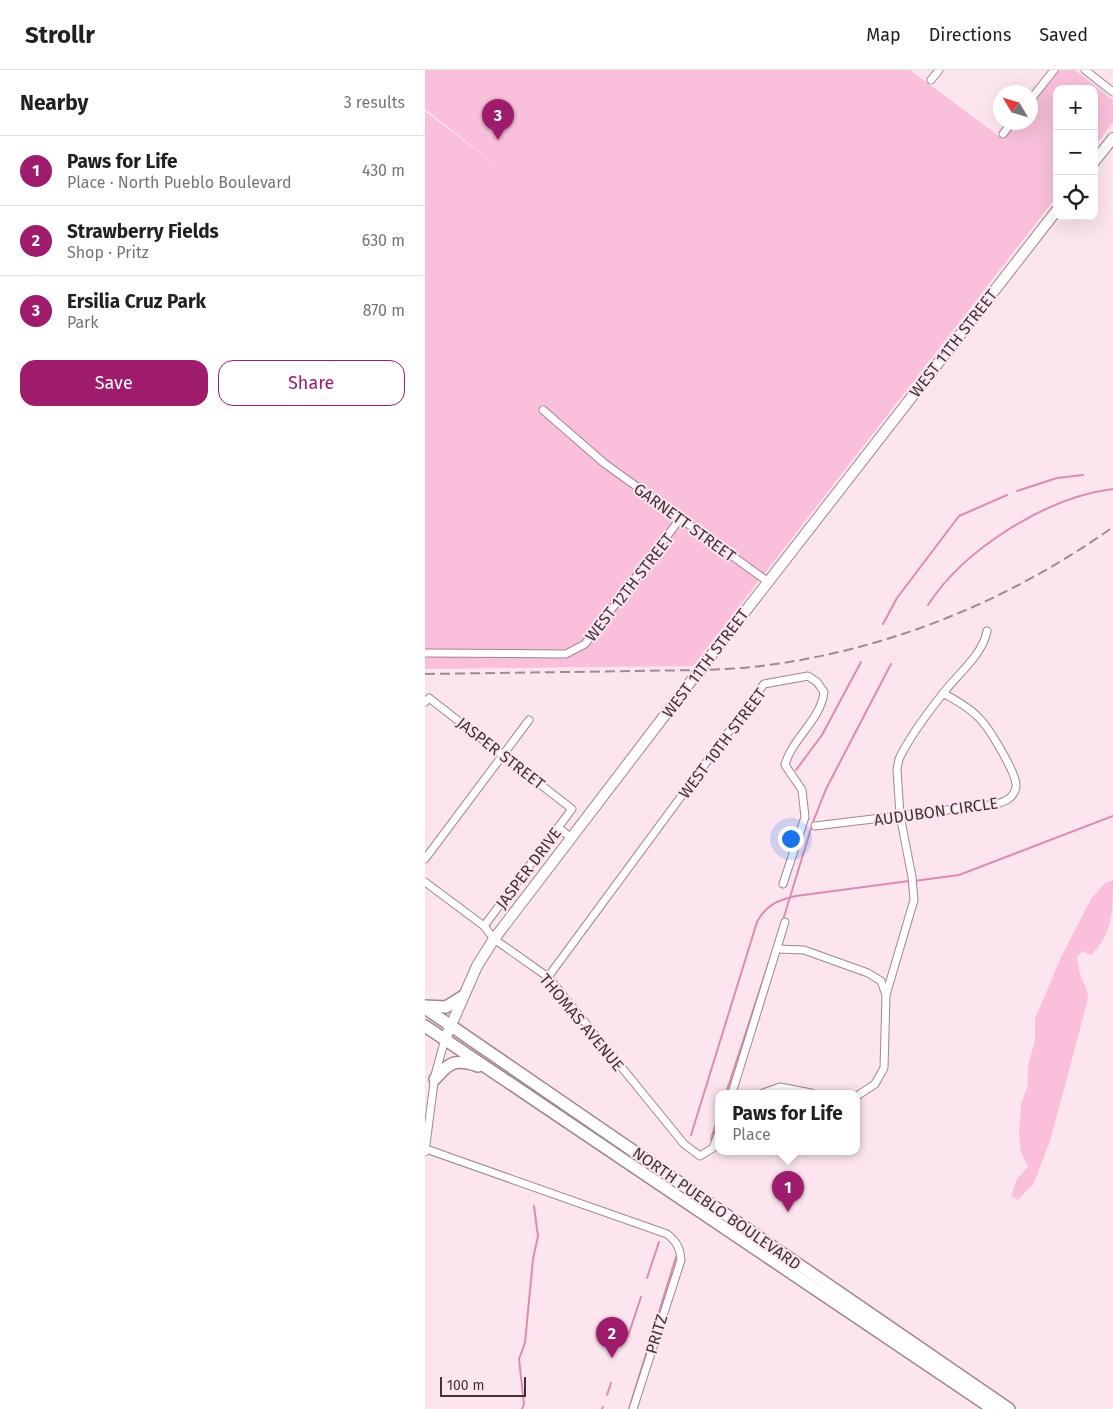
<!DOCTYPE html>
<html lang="en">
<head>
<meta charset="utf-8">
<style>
  :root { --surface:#fff; --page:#f2f2f2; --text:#202124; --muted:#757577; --line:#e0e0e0; --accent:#9f1b6c }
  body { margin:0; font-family:"Fira Sans",sans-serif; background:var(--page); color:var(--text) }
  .controls { position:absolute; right:15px; top:15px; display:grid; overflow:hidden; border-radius:10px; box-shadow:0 5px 20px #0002 }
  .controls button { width:45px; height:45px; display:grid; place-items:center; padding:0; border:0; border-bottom:1px solid var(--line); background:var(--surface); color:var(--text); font:25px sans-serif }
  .compass { position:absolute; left:568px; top:15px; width:45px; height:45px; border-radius:50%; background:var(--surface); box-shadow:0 5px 20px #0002; rotate:308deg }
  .scale { position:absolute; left:15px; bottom:12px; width:86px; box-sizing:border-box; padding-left:5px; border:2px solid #3e3338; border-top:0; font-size:14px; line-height:18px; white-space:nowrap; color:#3e3338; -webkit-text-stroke:4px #fde5ef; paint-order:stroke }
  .you { position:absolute; left:365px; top:768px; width:18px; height:18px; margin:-12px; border:4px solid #fff; border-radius:50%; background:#1a73e8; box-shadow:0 0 0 8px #1a73e833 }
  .badge { display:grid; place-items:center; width:32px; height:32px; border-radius:50%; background:var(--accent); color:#fff; font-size:16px; font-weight:700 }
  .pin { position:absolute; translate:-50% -41px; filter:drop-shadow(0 1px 2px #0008) }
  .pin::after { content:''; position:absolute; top:26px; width:18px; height:15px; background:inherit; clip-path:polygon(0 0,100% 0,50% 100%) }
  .popup { position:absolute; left:290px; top:1020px; width:145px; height:65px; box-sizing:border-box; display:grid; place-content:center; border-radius:10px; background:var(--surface); filter:drop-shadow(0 1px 4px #0005); font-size:16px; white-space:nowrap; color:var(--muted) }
  .popup b { font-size:19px; color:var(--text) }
  .popup::after { content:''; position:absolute; left:50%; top:100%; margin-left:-10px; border:10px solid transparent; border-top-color:var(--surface) }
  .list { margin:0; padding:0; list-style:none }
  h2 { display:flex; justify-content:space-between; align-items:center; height:65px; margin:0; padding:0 20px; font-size:21px }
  h2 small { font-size:16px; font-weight:400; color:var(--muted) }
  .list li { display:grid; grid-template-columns:32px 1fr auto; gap:15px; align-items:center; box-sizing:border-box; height:70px; padding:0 20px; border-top:1px solid var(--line) }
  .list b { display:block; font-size:19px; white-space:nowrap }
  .list p { margin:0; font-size:16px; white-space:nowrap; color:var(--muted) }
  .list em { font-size:16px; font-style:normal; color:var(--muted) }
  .actions { display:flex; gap:10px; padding:15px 20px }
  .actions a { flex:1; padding:11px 0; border:1px solid var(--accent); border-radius:15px; text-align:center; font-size:18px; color:var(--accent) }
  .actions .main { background:var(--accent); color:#fff }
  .icon { flex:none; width:28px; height:28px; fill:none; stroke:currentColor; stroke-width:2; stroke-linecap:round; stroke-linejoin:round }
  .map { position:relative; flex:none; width:688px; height:1339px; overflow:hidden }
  header { display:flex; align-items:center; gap:30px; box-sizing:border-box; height:70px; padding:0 25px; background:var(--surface); border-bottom:1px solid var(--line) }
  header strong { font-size:24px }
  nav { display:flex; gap:28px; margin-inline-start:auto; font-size:18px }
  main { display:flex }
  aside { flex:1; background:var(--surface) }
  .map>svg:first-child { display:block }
  .green { fill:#fac0db }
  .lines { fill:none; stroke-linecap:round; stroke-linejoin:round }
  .stream { stroke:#dc8bb3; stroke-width:2 }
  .street-casing { stroke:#a18591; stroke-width:9 }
  .secondary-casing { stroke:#a18591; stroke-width:12 }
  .primary-casing { stroke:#a18591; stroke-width:14 }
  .street { stroke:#fff; stroke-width:7 }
  .secondary { stroke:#fff; stroke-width:10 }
  .primary { stroke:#fff; stroke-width:11 }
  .rail { stroke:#9c8b92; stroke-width:2; stroke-dasharray:10 5; stroke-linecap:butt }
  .secondary-bridge-casing { stroke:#a18591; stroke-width:12; stroke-linecap:butt }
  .secondary-bridge { stroke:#fff; stroke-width:10 }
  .labels { text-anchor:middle; stroke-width:4; stroke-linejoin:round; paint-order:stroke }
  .street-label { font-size:16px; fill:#3e3338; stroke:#fde5ef }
</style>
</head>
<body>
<header>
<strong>Strollr</strong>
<nav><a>Map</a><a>Directions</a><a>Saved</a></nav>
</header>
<main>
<aside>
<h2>Nearby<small>3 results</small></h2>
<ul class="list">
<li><span class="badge">1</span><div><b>Paws for Life</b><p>Place · North Pueblo Boulevard</p></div><em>430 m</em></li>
<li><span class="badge">2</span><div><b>Strawberry Fields</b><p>Shop · Pritz</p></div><em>630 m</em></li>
<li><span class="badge">3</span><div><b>Ersilia Cruz Park</b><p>Park</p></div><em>870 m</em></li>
</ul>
<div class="actions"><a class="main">Save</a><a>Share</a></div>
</aside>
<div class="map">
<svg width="688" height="1339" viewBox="0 0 688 1339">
  <rect width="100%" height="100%" fill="#fde5ef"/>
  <g class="green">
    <path d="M0 0H485L575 67 581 66 591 53 606 52V35L634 0H650L688 30V52L669 77V19H632V126L268 596 0 599V41L80 102 0 39Z"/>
    <path d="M688 810C688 842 688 863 666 885L657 881 652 887 655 905 662 920 663 929 626 1068 609 1113 593 1130 586 1126 592 1109 603 1097 596 1082 594 1066 596 1034 603 1015V996L610 970V949L636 887 666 829 680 813Z"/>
  </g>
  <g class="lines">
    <g class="stream">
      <path d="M592 421 632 408 658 405"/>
      <path d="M503 535C539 479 622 427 688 419"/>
      <path d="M458 554 472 528 534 446 582 425"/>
      <path d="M371 700 397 665 436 592"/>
      <path d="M489 811 534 805 688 746"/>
      <path d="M358 850 388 752 401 719 466 594"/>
      <path d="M301 1023 344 892"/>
      <path d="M266 1065 332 852C341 835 353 830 371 826L484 811"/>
      <path d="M286 1069 294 1045"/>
      <path d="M222 1208 234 1172"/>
      <path d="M203 1266 216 1227"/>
      <path d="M182 1325 186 1313"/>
      <path d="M97 1339 99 1334 94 1289 100 1273 108 1189 113 1166 109 1136"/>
      <path d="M177 1339 178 1337"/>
      <path d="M204 1339 251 1187"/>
    </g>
    <g class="street-casing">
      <g id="street">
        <path d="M660 0 688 22"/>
        <path d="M506 10 514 0"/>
        <path d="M606 29 629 0"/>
        <path d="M578 64 587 52"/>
        <path d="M118 340 179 393 342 511"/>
        <path d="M0 583 141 584 160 574 255 449"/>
        <path d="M0 632 4 628 147 739 59 856"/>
        <path d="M390 756 572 734C581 731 589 728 591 717 593 705 563 656 553 647 544 637 530 630 518 623"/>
        <path d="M134 758 146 768"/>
        <path d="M0 789 104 650"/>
        <path d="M0 812 59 856 69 869 123 907 259 1074 275 1086 288 1078 294 1062"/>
        <path d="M353 879 379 880 443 903 456 911 461 925 459 998 450 1014 432 1026"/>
        <path d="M123 907 339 614 383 606 392 612 399 622C396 650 367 668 360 695L377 720 380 747 358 814"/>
        <path d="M461 925 489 830 487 807 475 745 472 699 474 689C485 666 503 642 520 621 534 603 558 584 562 561"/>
        <path d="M307 1023 360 852"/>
        <path d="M338 1023 355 1017 386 1023"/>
        <path d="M1 1079 242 1164C252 1172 255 1178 256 1190L208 1339"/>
        <path d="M0 1082 10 1005 20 969"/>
      </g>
    </g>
    <g class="secondary-casing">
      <g id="secondary">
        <path d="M669 92 688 68"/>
        <path d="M291 579 632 140"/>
        <path d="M20 969 52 896 69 869 256 624"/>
      </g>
    </g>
    <g class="primary-casing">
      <g id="primary">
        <path d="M0 936 21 937 37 927"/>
        <path d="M0 938 584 1339"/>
        <path d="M0 956 568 1339"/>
        <path d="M10 1009C25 991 31 989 53 996"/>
      </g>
    </g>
    <use href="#street" class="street"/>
    <use href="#secondary" class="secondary"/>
    <use href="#primary" class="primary"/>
    <path class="rail" d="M0 604C71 603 141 602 212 601 253 600 295 601 336 596 464 580 584 531 688 457"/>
    <g class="secondary-bridge-casing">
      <path id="secondary-bridge" d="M256 624 291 579"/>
    </g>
    <use href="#secondary-bridge" class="secondary-bridge"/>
  </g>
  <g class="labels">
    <g class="street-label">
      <text transform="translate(528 273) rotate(-52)" y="6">WEST 11TH STREET</text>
      <text transform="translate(260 452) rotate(36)" y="6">GARNETT STREET</text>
      <text transform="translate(204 517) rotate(-52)" y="6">WEST 12TH STREET</text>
      <text transform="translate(280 593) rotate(-53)" y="6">WEST 11TH STREET</text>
      <text transform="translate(297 673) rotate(-53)" y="6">WEST 10TH STREET</text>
      <text transform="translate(76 683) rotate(38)" y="6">JASPER STREET</text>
      <text transform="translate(511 741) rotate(-8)" y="6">AUDUBON CIRCLE</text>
      <text transform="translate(103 798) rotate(-53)" y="6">JASPER DRIVE</text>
      <text transform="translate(157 952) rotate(50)" y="6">THOMAS AVENUE</text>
      <text transform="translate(292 1138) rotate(35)" y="6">NORTH PUEBLO BOULEVARD</text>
      <text transform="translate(231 1264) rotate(-73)" y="6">PRITZ</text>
    </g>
  </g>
</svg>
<div class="controls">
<button>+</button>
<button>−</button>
<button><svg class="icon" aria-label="locate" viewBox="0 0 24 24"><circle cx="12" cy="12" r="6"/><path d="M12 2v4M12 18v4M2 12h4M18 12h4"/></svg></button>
</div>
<svg class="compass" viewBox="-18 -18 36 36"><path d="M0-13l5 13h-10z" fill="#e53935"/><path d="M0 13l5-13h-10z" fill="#757577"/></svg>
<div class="scale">100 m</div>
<div class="you"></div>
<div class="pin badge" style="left:363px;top:1142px">1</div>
<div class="popup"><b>Paws for Life</b>Place</div>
<div class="pin badge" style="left:187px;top:1288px">2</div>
<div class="pin badge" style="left:73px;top:70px">3</div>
</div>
</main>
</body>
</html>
